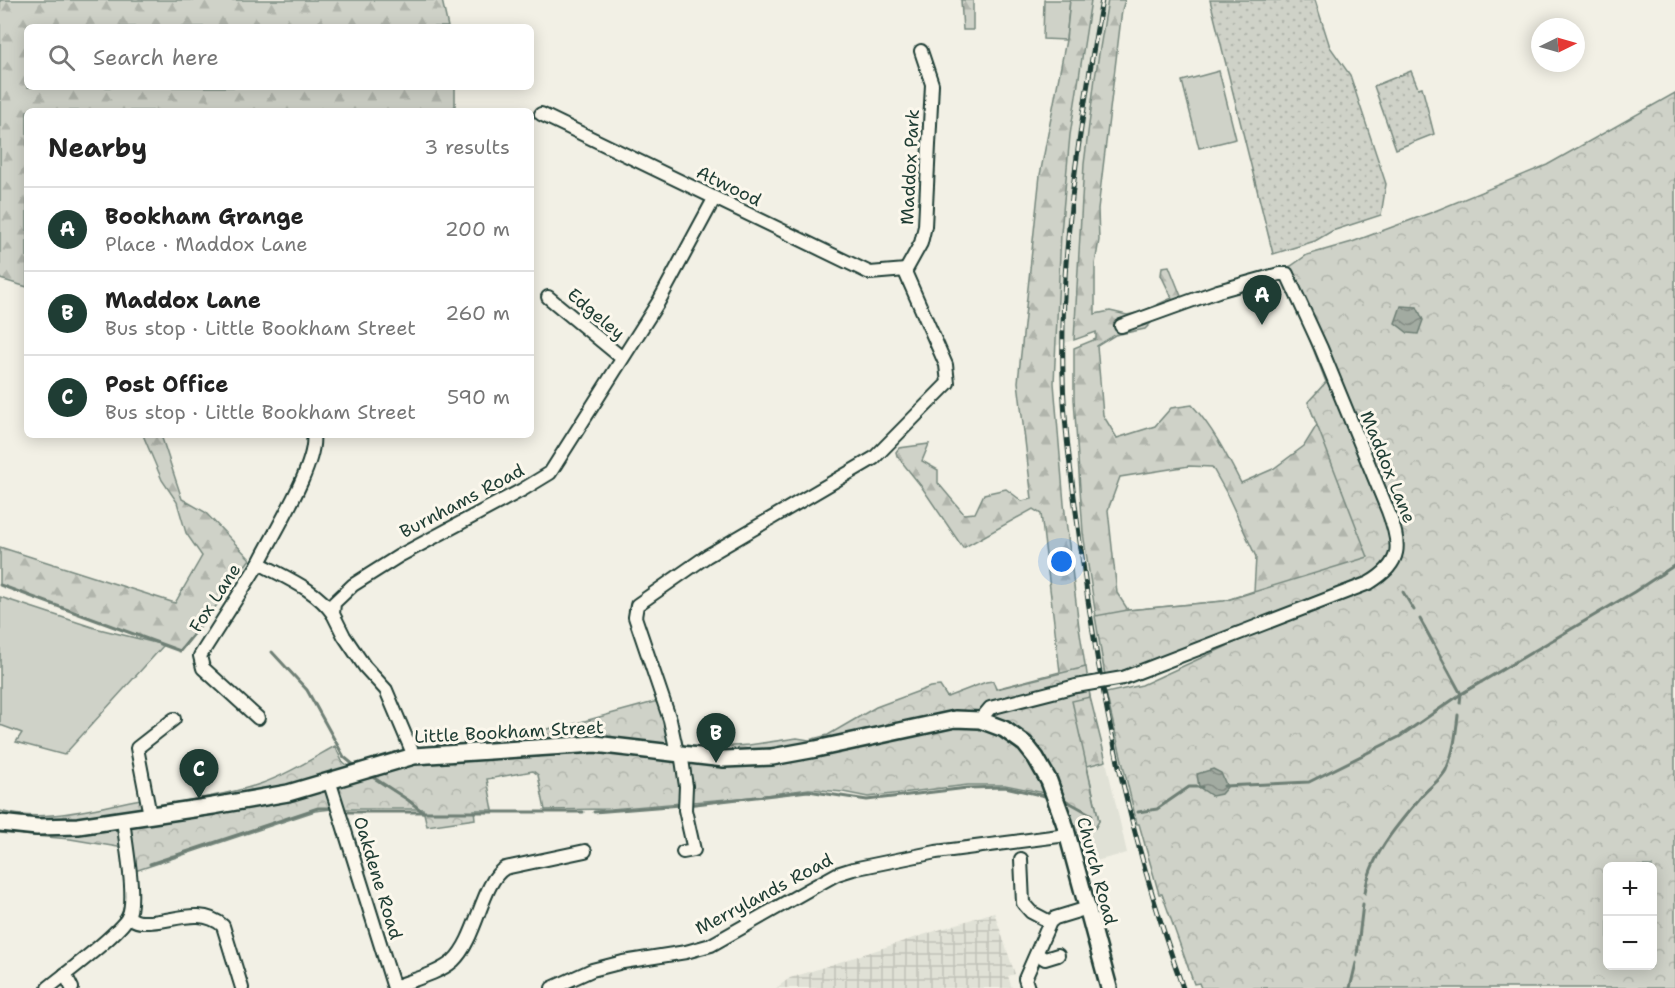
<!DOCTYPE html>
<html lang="en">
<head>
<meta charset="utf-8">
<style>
  :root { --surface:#fff; --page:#f2f2f2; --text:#222; --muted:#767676; --line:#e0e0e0; --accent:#1f3d34 }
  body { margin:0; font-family:"Shantell Sans",sans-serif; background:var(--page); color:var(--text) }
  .controls { position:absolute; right:18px; bottom:18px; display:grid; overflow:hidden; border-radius:9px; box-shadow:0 3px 15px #0003 }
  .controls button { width:54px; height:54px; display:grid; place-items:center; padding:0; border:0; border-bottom:2px solid var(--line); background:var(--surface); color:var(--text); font:30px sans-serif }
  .compass { position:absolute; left:1531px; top:18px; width:54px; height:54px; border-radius:50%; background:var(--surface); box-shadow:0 3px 15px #0003; rotate:85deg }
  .you { position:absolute; left:1062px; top:562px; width:21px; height:21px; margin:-15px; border:4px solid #fff; border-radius:50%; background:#1a73e8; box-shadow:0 0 0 9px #1a73e833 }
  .badge { display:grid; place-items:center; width:39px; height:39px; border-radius:50%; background:var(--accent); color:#fff; font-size:20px; font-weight:700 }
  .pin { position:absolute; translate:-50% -50px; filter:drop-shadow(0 2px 3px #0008) }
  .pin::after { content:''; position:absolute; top:32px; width:21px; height:18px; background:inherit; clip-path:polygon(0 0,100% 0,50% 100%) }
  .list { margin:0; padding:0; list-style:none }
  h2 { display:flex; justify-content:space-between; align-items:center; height:78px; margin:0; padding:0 24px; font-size:26px }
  h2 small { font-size:20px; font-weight:400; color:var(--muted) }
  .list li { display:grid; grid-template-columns:39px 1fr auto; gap:18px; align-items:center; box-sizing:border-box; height:84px; padding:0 24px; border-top:2px solid var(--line) }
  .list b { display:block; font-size:22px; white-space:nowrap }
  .list p { margin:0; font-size:20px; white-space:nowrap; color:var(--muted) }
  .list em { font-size:20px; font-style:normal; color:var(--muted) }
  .icon { flex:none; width:33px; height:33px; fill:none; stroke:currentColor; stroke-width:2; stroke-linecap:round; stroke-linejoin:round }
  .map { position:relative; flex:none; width:1675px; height:988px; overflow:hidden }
  .search { position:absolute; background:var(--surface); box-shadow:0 3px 15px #0003; left:24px; top:24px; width:510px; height:66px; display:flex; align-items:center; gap:15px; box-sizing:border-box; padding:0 21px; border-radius:9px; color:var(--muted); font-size:22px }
  .panel { position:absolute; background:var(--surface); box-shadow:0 3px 15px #0003; left:24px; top:108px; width:510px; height:330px; border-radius:9px }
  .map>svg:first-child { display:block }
  .built { fill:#e0e1d6 }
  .industrial { fill:url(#industrial-grid) }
  .grass { fill:#cfd2c8; stroke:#77887e; stroke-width:1.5 }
  .forest { fill:url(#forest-firs); stroke:#77887e; stroke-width:1.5; fill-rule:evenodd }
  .park { fill:url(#park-crowns); stroke:#77887e; stroke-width:1.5; fill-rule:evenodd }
  .garden { fill:url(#garden-dots); stroke:#77887e; stroke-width:1.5 }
  .water { fill:url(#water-waves); stroke:#6e7f75; stroke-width:1.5 }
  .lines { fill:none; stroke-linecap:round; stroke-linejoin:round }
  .stream { stroke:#6e7f75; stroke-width:3 }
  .minor-casing { stroke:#1f3d34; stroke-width:16 }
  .tertiary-casing { stroke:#1f3d34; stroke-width:20 }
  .minor { stroke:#fbf7ec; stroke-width:12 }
  .tertiary { stroke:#fbf7ec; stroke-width:15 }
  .rail-casing { stroke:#1f3d34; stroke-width:5 }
  .rail { stroke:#fbf7ec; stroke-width:3; stroke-dasharray:9; stroke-linecap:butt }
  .minor-bridge-casing { stroke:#1f3d34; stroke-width:16; stroke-linecap:butt }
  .minor-bridge { stroke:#fbf7ec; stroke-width:12 }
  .labels { text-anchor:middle; stroke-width:6; stroke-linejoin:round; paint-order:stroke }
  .street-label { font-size:18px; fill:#1f3d34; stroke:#fbf7ec }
</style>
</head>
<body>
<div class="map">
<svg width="1675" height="988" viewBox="0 0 1675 988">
  <defs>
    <pattern id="industrial-grid" width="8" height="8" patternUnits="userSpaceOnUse" patternTransform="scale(1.5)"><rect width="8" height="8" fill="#e0e1d6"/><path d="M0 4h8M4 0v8" fill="none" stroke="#c0c2b8"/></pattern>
    <pattern id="forest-firs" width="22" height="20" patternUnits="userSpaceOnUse" patternTransform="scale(1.5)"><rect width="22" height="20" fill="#cfd2c8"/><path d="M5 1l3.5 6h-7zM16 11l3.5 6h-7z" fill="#b1b5ac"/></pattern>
    <pattern id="park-crowns" width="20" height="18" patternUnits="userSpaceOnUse" patternTransform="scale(1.5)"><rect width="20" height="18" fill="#cfd2c8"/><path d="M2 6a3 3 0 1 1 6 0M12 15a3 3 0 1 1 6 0" fill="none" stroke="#b1b5ac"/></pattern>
    <pattern id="garden-dots" width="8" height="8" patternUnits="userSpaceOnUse" patternTransform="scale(1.5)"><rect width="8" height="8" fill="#cfd2c8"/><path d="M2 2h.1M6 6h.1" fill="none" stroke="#b1b5ac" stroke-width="1.8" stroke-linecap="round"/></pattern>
    <pattern id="water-waves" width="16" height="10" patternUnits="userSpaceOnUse" patternTransform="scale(1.5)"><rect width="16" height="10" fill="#a2aba1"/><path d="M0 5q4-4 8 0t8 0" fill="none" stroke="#838c84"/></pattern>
  </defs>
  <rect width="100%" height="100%" fill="#f2f0e5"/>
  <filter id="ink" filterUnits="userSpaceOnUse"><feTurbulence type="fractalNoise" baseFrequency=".0167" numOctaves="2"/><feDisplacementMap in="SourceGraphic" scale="12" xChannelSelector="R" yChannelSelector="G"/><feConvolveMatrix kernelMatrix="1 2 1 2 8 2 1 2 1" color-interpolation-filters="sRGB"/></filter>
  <g filter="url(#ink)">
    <g class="built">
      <path d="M1091 0H1108L1095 78 1084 164 1074 340 1055 346 1061 233 1070 135Z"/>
      <path d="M1106 761 1127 853 1084 864 1076 833 1095 828 1087 765Z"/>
    </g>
    <path class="industrial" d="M994 912 1015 974 1008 976 1012 988H776L790 978Z"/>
    <g class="grass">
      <path d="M1044 0H1070L1066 40 1043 39Z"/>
      <path d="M1219 71 1236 139 1199 148 1182 81Z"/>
      <path d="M0 597 95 628 164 645 64 755 16 742 22 733 0 725Z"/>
    </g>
    <g class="forest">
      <path d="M0 0H442L448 27H27V87H455V106L448 111H27V287L0 279Z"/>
      <path d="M961 0H973V30H963Z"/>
      <path d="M1070 0H1091L1070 135 1061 233 1054 383 1064 504 1079 627 1090 697 1106 761 1087 766 1099 821 1095 828 1076 833 1073 831 1062 794 995 689 1060 672 1041 514 1033 509 963 548 921 486 897 456 896 452 899 448 929 444 922 461 938 470V483L964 514 975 513 984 494 1006 489 1022 501 1032 499 1018 382 1040 175 1066 40Z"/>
      <path d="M1108 0H1125L1122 10 1098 209 1099 240 1095 264V314L1110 311 1127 315 1141 312 1172 298 1161 275 1162 267 1169 266 1183 301 1152 312 1151 323 1145 329 1115 335 1097 346 1103 415 1117 438 1155 426 1171 408 1192 405C1213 428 1227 456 1241 483L1273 469 1304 446 1317 425 1308 402 1389 528 1361 578 1282 610 1105 675 1083 533 1074 399V348L1096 339V332L1074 340 1084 164 1095 78ZM1189 466 1212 467 1226 492 1256 557 1254 591 1224 601 1128 610 1117 593 1108 510 1120 477Z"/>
      <path d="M143 435H161L182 499 205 512 250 559 211 613 180 651 0 585V547L175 603 202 556 186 533 177 502 162 480Z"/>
    </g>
    <g class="park">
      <path d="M1675 93V988H1201L1199 983 1194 984 1162 894H1159L1139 824H1137L1106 693 1142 685 1273 625 1365 589 1361 578 1148 664 1105 675 1095 616 1128 610 1224 601 1368 557 1308 402 1326 382 1282 269 1291 266 1307 255 1352 242 1430 213 1547 165ZM1608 866H1652V966H1608Z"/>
      <path d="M1086 667 1090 697 1072 701 1099 821 1095 828 1076 833 1073 832 1062 794H1049L1005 785H968L868 797 843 792 809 789 751 797 611 809 545 810 538 775 533 771 487 779 493 810H474L475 819 427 826 423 809H332L315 811 135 871 133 846 118 847 70 839 0 833V811C45 824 96 807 141 799L145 807C183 802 223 796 260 784 286 775 310 760 335 746L342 761 351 768 420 751 570 725 654 702 669 701 683 745 687 749 749 745 797 738 809 740 828 735 876 707 930 687 940 686 947 697 986 682 993 681 996 689Z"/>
    </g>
    <g class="garden">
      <path d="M1210 0H1315L1330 47 1350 75 1386 184 1381 215 1332 231 1315 241 1273 254Z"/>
      <path d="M1411 71 1418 88 1422 87 1434 134 1396 149 1374 86Z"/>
    </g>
    <g class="water">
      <path d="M1401 306 1417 307 1423 320 1418 334 1408 333 1395 323Z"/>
      <path d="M1213 769 1221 773 1227 787 1221 794 1212 796 1199 787 1197 774Z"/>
    </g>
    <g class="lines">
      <g class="stream">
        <path d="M0 585 180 651 211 613"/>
        <path d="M1403 592 1414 610"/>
        <path d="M1420 619 1461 694 1460 703"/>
        <path d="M272 652 307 690 344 757 355 766"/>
        <path d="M371 776 408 800 423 812"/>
        <path d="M1224 786 1309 782 1399 737 1461 694 1634 592 1675 565"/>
        <path d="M1065 800 1092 815"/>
        <path d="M687 805 808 791 867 800 967 788 1005 787 1045 796"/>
        <path d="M347 812H583"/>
        <path d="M594 812 681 805"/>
        <path d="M1138 812 1157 809 1189 787H1202"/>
        <path d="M150 864 318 808H329"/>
        <path d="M1365 893C1369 857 1398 824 1421 797 1428 788 1441 780 1446 770 1454 752 1456 733 1458 715"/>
        <path d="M1357 955 1363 904"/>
        <path d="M1350 988 1356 963"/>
      </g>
      <g class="minor-casing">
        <g id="minor">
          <path d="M541 114 870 273 906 270"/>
          <path d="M548 297 622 358"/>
          <path d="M1121 326 1218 291 1279 274H1287L1321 348 1388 511C1401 545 1403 563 1369 583L1123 678"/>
          <path d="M259 563C273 534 318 464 313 435"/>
          <path d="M258 718 203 668 200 656 259 563C284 577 316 589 333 614"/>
          <path d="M980 720 990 708 1076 686"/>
          <path d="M677 753 670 720 635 617 637 605 707 556 874 458 948 383 946 365 906 274V270L921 243 925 226 932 84 921 51"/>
          <path d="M681 753 686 786 685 810 694 850 683 852"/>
          <path d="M414 756 386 690 365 667 344 636 333 614 334 603 353 585 399 556 522 490 550 473 659 301 714 199"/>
          <path d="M329 780 394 988"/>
          <path d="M150 815 137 748 174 719"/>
          <path d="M1021 859 1023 903 1031 912 1050 922"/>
          <path d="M128 917C132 919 137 922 141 922 169 924 200 905 223 926L242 988"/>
          <path d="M1037 954 1045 959 1058 955"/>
          <path d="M65 974 72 988"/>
          <path d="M394 987C412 980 438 974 453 961 477 939 482 881 505 868L585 851"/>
          <path d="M48 988C65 974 119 934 128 917 137 899 125 841 123 819"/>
          <path d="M552 988 592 970 623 962 686 952 711 945 808 890 837 874 853 869 936 852 1067 835"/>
          <path d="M1028 988 1025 979 1050 922 1055 918 1088 908"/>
        </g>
      </g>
      <g class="tertiary-casing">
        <path id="tertiary" d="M0 823 37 827 78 826 213 806 288 793 414 756 595 744 724 759 772 757 816 749 955 719 980 720 1004 729 1025 744 1036 758 1049 781 1064 822 1109 988"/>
      </g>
      <use href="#minor" class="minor"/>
      <use href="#tertiary" class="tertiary"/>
      <g class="rail-casing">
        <path id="rail" d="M1102 0C1080 124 1060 250 1063 376 1064 431 1073 487 1080 542 1099 694 1131 843 1183 988"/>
      </g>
      <use href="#rail" class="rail"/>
      <g class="minor-bridge-casing">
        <path id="minor-bridge" d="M1076 686 1123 678"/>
      </g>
      <use href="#minor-bridge" class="minor-bridge"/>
    </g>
  </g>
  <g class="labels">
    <g class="street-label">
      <text transform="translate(910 167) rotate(-87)" y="6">Maddox Park</text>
      <text transform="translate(729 186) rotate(26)" y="6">Atwood</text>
      <text transform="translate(596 314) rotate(40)" y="6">Edgeley</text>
      <text transform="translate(1388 467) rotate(68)" y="6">Maddox Lane</text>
      <text transform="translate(462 501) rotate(-28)" y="6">Burnhams Road</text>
      <text transform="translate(215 598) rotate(-57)" y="6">Fox Lane</text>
      <text transform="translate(509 732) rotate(-3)" y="6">Little Bookham Street</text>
      <text transform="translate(1097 871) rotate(75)" y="6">Church Road</text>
      <text transform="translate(378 878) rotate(73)" y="6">Oakdene Road</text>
      <text transform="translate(764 894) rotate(-28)" y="6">Merrylands Road</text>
    </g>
  </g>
</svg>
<div class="controls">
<button>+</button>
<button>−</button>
</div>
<svg class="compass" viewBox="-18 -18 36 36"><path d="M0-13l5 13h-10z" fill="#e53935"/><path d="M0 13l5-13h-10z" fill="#767676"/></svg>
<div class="you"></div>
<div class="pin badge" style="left:1262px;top:325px">A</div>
<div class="pin badge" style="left:716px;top:763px">B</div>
<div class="pin badge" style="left:199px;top:799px">C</div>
<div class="search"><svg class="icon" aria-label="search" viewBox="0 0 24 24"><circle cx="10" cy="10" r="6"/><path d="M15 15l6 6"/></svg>Search here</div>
<section class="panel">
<h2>Nearby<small>3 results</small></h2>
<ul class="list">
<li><span class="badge">A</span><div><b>Bookham Grange</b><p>Place · Maddox Lane</p></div><em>200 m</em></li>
<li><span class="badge">B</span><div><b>Maddox Lane</b><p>Bus stop · Little Bookham Street</p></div><em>260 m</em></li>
<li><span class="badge">C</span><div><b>Post Office</b><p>Bus stop · Little Bookham Street</p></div><em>590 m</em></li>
</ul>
</section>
</div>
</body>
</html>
